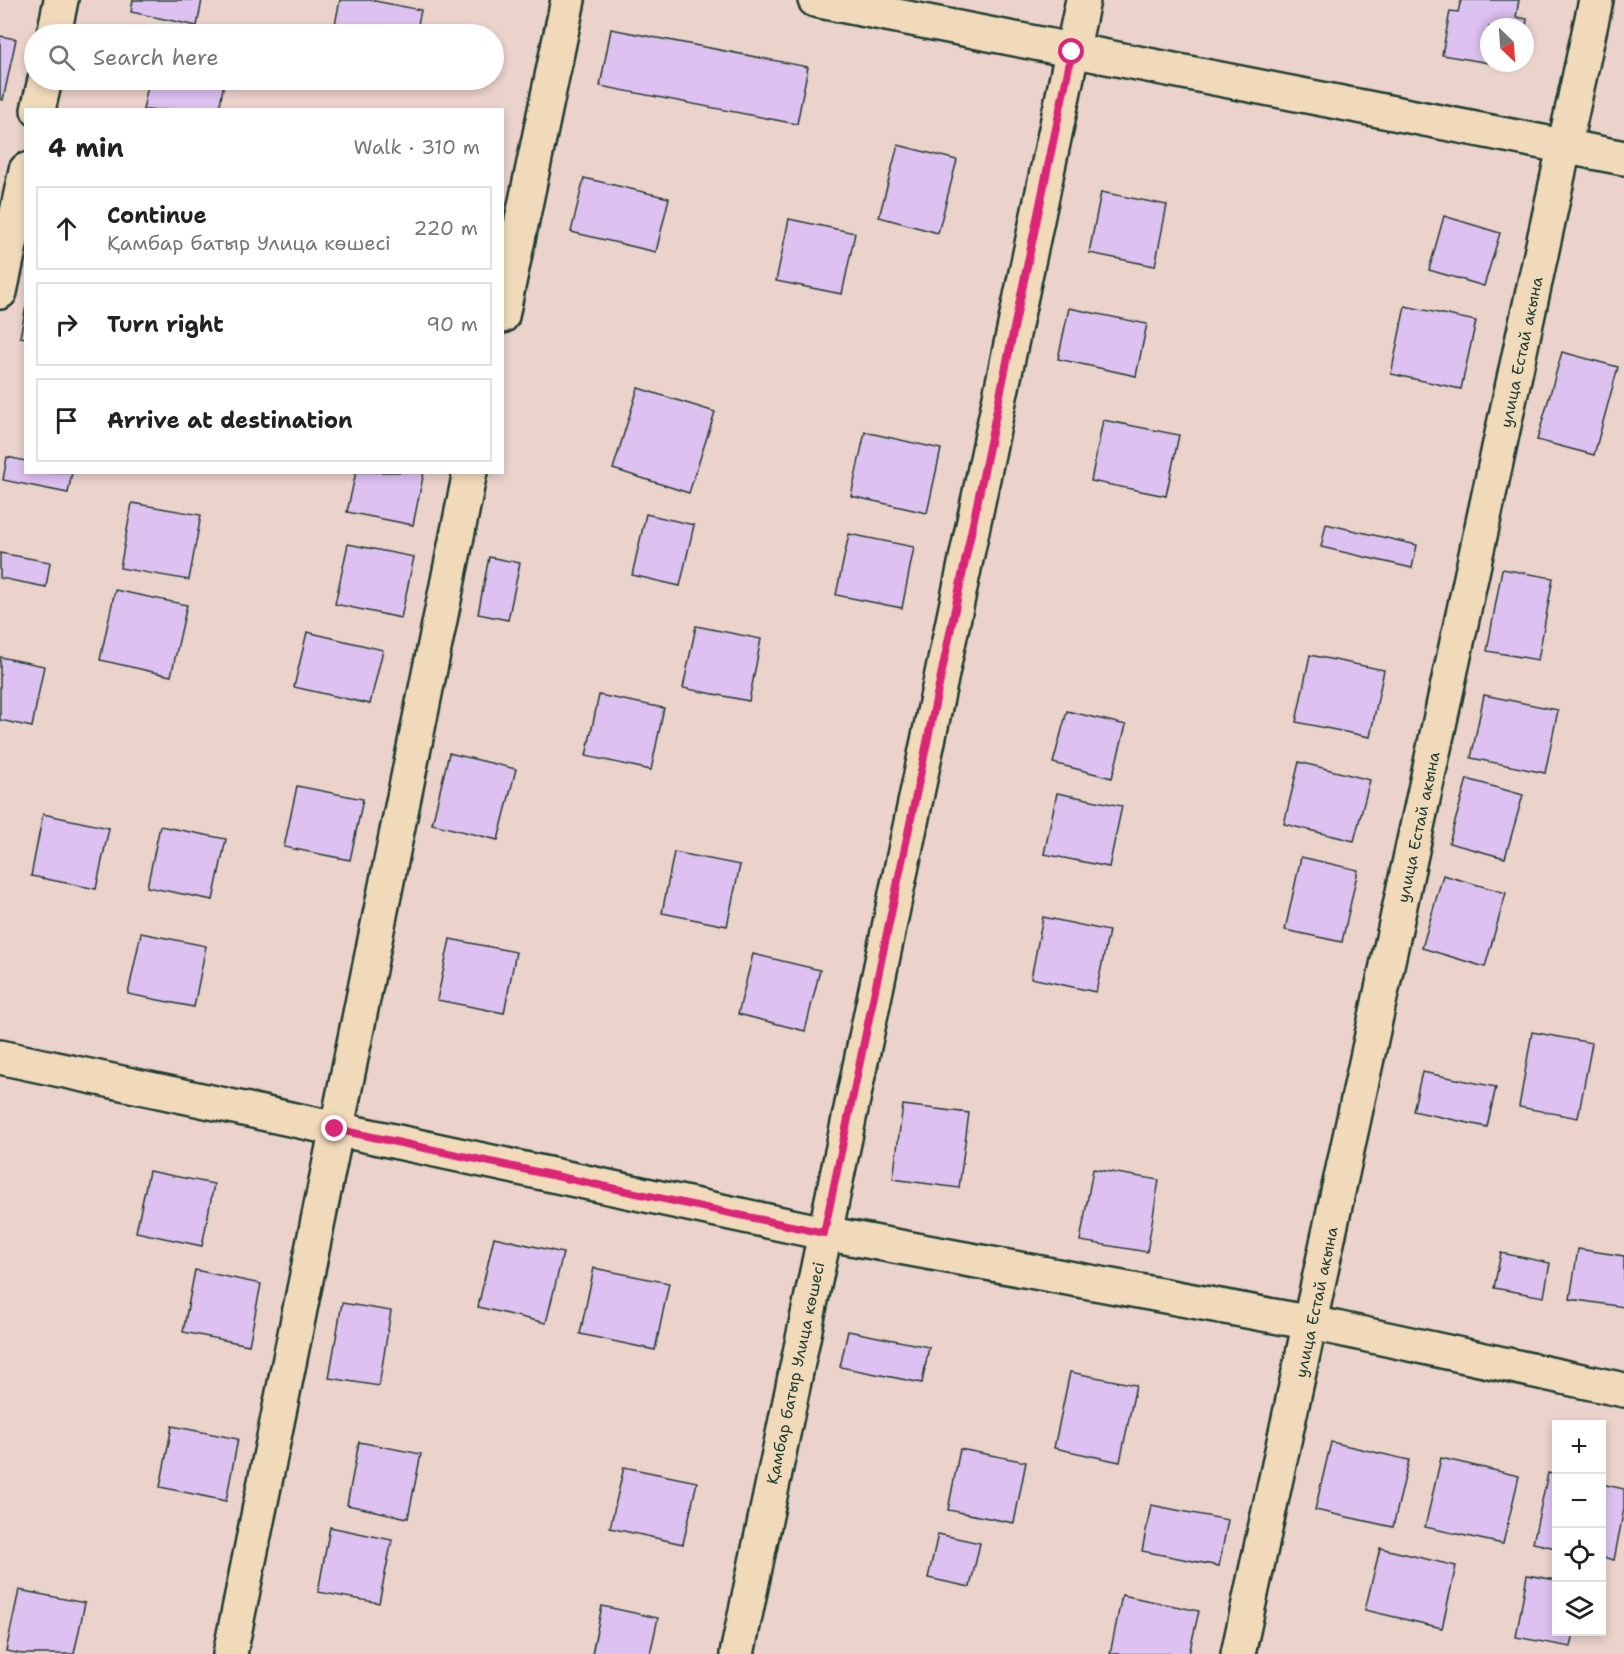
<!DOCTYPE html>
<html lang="en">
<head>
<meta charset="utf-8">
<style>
  :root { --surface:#fff; --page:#f2f2f2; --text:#222; --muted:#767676; --line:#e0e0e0 }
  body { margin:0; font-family:"Shantell Sans",sans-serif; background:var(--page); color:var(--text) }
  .controls { position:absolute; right:18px; bottom:18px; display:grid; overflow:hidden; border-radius:0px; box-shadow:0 3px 9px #0003 }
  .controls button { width:54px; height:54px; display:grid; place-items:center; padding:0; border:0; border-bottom:2px solid var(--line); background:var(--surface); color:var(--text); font:30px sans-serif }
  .compass { position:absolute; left:1480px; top:18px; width:54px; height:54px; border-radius:50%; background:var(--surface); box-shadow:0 3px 9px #0003; rotate:155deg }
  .stop { position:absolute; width:18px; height:18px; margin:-14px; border:4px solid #db2777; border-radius:50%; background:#fff }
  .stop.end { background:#db2777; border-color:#fff; box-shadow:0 2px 6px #0008 }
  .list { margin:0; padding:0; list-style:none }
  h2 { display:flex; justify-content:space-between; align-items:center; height:78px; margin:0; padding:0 24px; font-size:26px }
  h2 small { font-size:20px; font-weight:400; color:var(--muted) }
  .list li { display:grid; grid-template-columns:39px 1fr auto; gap:18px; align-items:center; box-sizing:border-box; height:84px; margin:0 12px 12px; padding:0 12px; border:2px solid var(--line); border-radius:0px }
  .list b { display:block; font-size:22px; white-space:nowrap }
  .list p { margin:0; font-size:20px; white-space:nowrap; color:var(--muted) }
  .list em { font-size:20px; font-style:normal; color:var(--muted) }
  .icon { flex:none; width:33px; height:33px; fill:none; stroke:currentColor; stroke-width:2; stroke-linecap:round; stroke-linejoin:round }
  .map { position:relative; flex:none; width:1624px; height:1654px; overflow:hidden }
  .search { position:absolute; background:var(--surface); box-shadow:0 3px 9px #0003; left:24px; top:24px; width:480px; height:66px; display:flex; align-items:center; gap:15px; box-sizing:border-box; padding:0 21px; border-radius:33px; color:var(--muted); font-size:22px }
  .panel { position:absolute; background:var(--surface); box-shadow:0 3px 9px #0003; left:24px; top:108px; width:480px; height:366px; border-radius:0px }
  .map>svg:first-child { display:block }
  .building { fill:#ddc1f0; stroke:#1f3d34; stroke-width:1.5 }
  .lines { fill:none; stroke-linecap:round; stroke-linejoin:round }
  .street-casing { stroke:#1f3d34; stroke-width:38 }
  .street { stroke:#f1daba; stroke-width:33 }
  .route { stroke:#db2777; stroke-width:8 }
  .labels { text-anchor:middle; stroke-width:4.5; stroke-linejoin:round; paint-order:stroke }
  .street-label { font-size:16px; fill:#1f3d34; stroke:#f1daba }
</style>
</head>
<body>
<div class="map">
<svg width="1624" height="1654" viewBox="0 0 1624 1654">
  <rect width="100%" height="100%" fill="#ebd2ca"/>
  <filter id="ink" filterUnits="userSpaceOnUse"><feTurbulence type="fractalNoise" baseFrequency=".0167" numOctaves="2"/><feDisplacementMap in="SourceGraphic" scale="12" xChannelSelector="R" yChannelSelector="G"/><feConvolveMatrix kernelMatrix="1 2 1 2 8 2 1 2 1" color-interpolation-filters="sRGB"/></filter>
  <g filter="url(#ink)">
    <g class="building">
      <path d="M133 0H202L197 26 131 12Z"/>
      <path d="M340 0H370L421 10 416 34H333Z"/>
      <path d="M1461 0H1519L1516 17 1527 19 1525 33V27H1489V63H1507V66L1442 55 1450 11 1458 12Z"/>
      <path d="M611 29 808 67 797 124 600 86Z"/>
      <path d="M0 36 16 39 3 100 0 99Z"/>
      <path d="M149 80H203L224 83 219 110H143Z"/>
      <path d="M898 145 957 160 938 233 879 217Z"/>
      <path d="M584 178 669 198 656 252 571 232Z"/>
      <path d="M1101 192 1167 205 1155 266 1089 253Z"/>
      <path d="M1444 216 1500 233 1484 286 1429 270Z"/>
      <path d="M789 219 855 233 842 294 776 281Z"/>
      <path d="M26 306V338L20 337Z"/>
      <path d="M1405 306 1476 321 1461 389 1391 374Z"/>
      <path d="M1069 308 1147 324 1136 376 1058 359Z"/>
      <path d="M1562 352 1618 367 1594 455 1537 440Z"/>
      <path d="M638 388 715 412 689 493 613 469Z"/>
      <path d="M1103 420 1179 435 1166 496 1091 481Z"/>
      <path d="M865 432 941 449 927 513 851 496Z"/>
      <path d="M7 457 26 461V472H72L68 493 3 480Z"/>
      <path d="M356 472H424L413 525 347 512Z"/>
      <path d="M132 503 201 515 189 580 120 568Z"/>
      <path d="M646 514 694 525 680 586 632 575Z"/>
      <path d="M1326 524 1417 545 1412 568 1321 547Z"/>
      <path d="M849 534 914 547 902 608 836 595Z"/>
      <path d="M348 544 414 557 401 618 335 604Z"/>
      <path d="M0 553 50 562 46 587 0 578Z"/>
      <path d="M489 557 520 563 508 620 478 614Z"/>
      <path d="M1502 569 1553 578 1538 660 1487 651Z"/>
      <path d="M115 590 187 605 171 676 100 660Z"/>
      <path d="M696 626 761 639 749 701 683 688Z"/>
      <path d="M307 632 383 650 370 704 294 687Z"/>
      <path d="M1310 655 1384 670 1370 737 1296 722Z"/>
      <path d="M0 657 44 666 32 727 0 720Z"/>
      <path d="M599 695 664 708 651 770 586 756Z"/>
      <path d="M1484 695 1558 710 1545 773 1471 758Z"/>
      <path d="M1067 711 1126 725 1112 778 1053 763Z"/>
      <path d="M449 753 516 769 498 840 432 824Z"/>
      <path d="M1299 762 1370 780 1354 841 1284 824Z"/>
      <path d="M1467 779 1523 795 1505 858 1449 843Z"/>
      <path d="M297 786 363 799 350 860 284 847Z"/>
      <path d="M1057 793 1122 806 1109 867 1044 854Z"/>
      <path d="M43 814 109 828 96 889 31 876Z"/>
      <path d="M160 826 226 839 213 900 147 887Z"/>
      <path d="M674 852 740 865 727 926 662 913Z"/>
      <path d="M1301 857 1358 870 1342 942 1285 930Z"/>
      <path d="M1443 875 1506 893 1485 967 1422 948Z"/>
      <path d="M1043 917 1109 931 1096 992 1031 978Z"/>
      <path d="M141 933 206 946 194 1007 128 994Z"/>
      <path d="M450 939 516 952 504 1013 437 1000Z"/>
      <path d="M753 954 820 970 805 1031 738 1014Z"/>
      <path d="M1532 1032 1592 1043 1578 1118 1519 1107Z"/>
      <path d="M1422 1072 1496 1087 1487 1127 1413 1111Z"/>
      <path d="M903 1105 969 1113 959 1188 893 1179Z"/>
      <path d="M1093 1169 1159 1180 1147 1252 1080 1241Z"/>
      <path d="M149 1171 214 1184 202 1246 136 1232Z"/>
      <path d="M494 1237 563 1253 546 1323 478 1307Z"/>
      <path d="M1578 1249 1624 1256V1307L1570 1299Z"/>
      <path d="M1501 1253 1550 1263 1544 1297 1494 1288Z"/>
      <path d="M594 1268 669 1283 655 1350 580 1334Z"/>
      <path d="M195 1270 261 1284 249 1345 183 1332Z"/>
      <path d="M342 1303 391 1311 379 1386 329 1378Z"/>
      <path d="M848 1331 929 1347 922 1383 840 1367Z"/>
      <path d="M1070 1372 1136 1385 1120 1462 1054 1448Z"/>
      <path d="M172 1426 238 1439 226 1501 160 1487Z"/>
      <path d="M359 1442 421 1454 408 1518 347 1505Z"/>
      <path d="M1331 1442 1409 1460 1393 1527 1315 1510Z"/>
      <path d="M960 1449 1026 1462 1014 1523 948 1510Z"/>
      <path d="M1441 1458 1519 1476 1503 1544 1425 1527Z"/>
      <path d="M624 1467 697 1482 683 1544 610 1528Z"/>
      <path d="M1548 1473 1556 1475V1548L1533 1543Z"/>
      <path d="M1602 1484 1624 1489V1509L1614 1560 1602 1557Z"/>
      <path d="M1151 1505 1228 1520 1219 1566 1142 1551Z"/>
      <path d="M330 1527 392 1540 379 1603 318 1592Z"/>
      <path d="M938 1534 980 1543 970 1587 928 1578Z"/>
      <path d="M1380 1548 1456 1566 1442 1628 1365 1610Z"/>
      <path d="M1527 1575 1556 1580V1632H1574L1571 1647 1516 1637Z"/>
      <path d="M19 1590 85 1603 74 1654H22L6 1651Z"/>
      <path d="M1122 1595 1199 1611 1189 1654H1110Z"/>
      <path d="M602 1606 658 1618 650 1654H592Z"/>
    </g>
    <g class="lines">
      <g class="street-casing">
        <g id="street">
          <path d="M815 0 1624 158"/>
          <path d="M54 34 61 0"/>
          <path d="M38 110 45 80"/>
          <path d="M0 292 26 170"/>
          <path d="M502 316 568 0"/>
          <path d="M0 1057 824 1233 1312 1323 1624 1390"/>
          <path d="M230 1654 470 472"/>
          <path d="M737 1654 1083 0"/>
          <path d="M1238 1654 1596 0"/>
        </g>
      </g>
      <use href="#street" class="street"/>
    </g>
  </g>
  <g class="lines" filter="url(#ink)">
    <path class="route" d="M335 1129 824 1233 1072 52"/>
  </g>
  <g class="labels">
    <g class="street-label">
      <text transform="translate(1521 352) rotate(-78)" y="6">улица Естай акына</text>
      <text transform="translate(1418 827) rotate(-78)" y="6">улица Естай акына</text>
      <text transform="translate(1316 1302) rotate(-78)" y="6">улица Естай акына</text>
      <text transform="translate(795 1373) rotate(-78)" y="6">Қамбар батыр Улица көшесі</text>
    </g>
  </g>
</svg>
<div class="controls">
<button>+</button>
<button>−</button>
<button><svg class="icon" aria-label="locate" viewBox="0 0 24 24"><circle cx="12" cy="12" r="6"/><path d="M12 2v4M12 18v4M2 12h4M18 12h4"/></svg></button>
<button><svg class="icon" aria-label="layers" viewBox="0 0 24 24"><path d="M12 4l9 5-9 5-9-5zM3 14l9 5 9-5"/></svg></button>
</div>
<svg class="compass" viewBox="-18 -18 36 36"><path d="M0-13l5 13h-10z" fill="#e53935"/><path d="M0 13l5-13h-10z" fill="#767676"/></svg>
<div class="stop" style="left:1072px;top:52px"></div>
<div class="stop end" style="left:335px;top:1129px"></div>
<div class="search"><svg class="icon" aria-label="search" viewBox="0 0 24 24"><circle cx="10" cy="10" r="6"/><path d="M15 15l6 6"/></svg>Search here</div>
<section class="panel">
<h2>4 min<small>Walk · 310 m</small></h2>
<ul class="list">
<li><svg class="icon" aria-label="ahead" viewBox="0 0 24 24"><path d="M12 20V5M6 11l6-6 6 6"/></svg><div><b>Continue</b><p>Қамбар батыр Улица көшесі</p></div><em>220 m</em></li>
<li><svg class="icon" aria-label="right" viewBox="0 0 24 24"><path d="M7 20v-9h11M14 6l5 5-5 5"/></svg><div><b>Turn right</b></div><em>90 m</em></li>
<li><svg class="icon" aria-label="arrive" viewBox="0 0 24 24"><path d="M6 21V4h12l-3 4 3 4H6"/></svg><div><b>Arrive at destination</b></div></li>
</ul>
</section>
</div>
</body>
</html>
